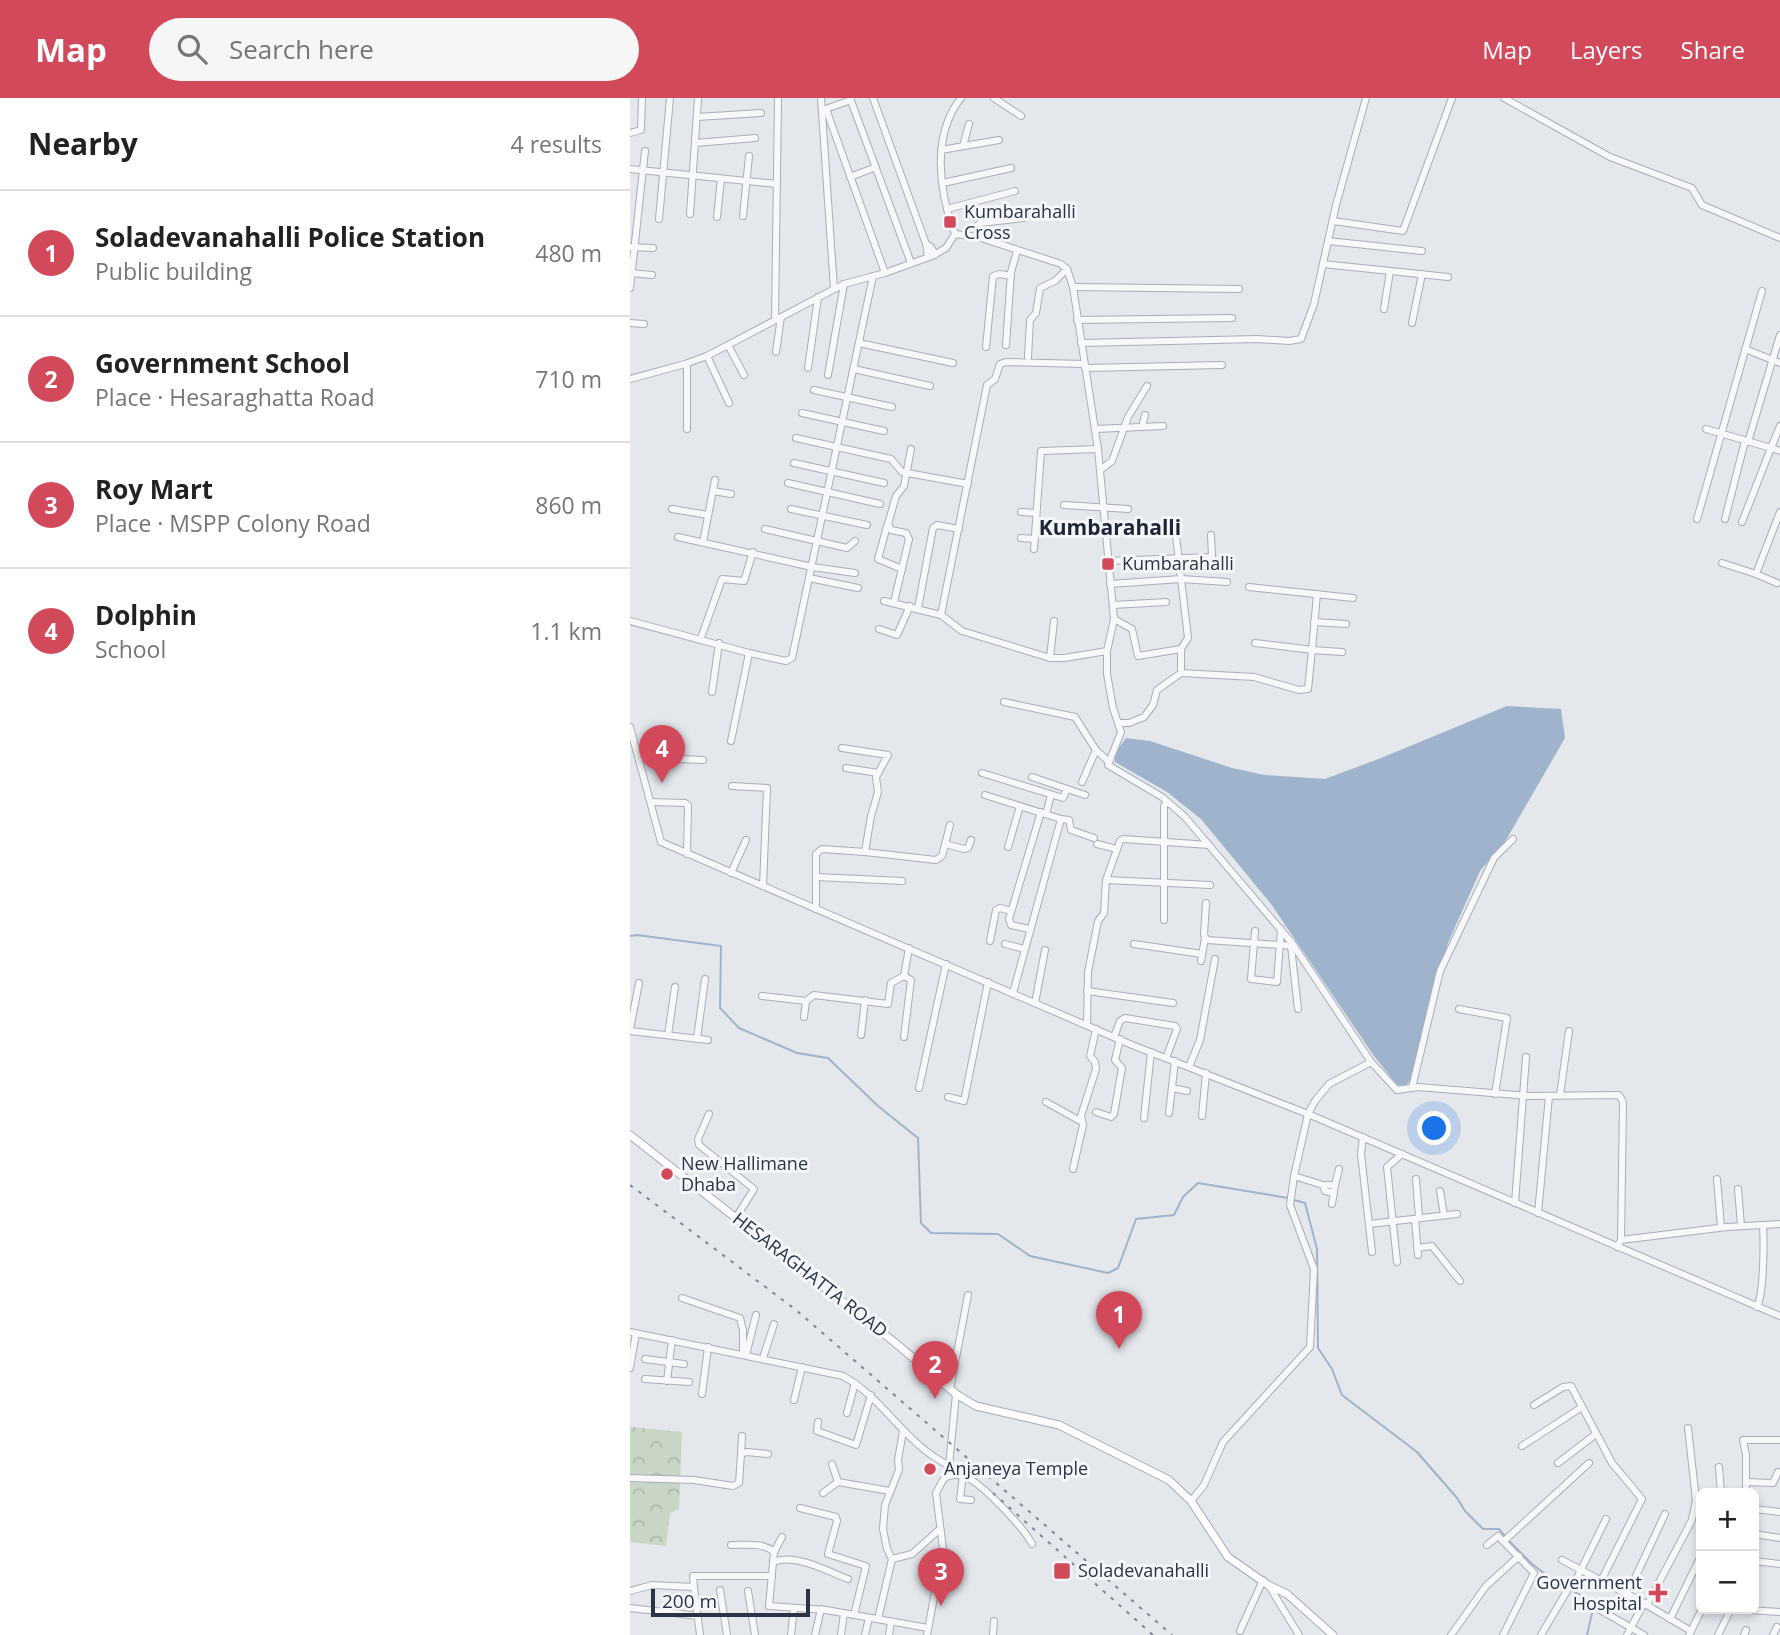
<!DOCTYPE html>
<html lang="en">
<head>
<meta charset="utf-8">
<style>
  :root { --surface:#fff; --page:#f6f6f6; --text:#222; --muted:#767676; --line:#e0e0e0; --accent:#d1495b }
  body { margin:0; font-family:"Open Sans",sans-serif; background:var(--page); color:var(--text) }
  .controls { position:absolute; right:21px; bottom:21px; display:grid; overflow:hidden; border-radius:10px; box-shadow:0 4px 10px #0003 }
  .controls button { width:63px; height:63px; display:grid; place-items:center; padding:0; border:0; border-bottom:2px solid var(--line); background:var(--surface); color:var(--text); font:35px sans-serif }
  .scale { position:absolute; left:21px; bottom:18px; width:159px; box-sizing:border-box; padding-left:7px; border:4px solid #2b3445; border-top:0; font-size:19px; line-height:24px; white-space:nowrap; color:#2b3445; -webkit-text-stroke:5px #f4f6f9; paint-order:stroke }
  .you { position:absolute; left:805px; top:1031px; width:24px; height:24px; margin:-18px; border:5px solid #fff; border-radius:50%; background:#1a73e8; box-shadow:0 0 0 10px #1a73e833 }
  .badge { display:grid; place-items:center; width:46px; height:46px; border-radius:50%; background:var(--accent); color:#fff; font-size:23px; font-weight:700 }
  .pin { position:absolute; translate:-50% -58px; filter:drop-shadow(0 2px 4px #0008) }
  .pin::after { content:''; position:absolute; top:37px; width:24px; height:21px; background:inherit; clip-path:polygon(0 0,100% 0,50% 100%) }
  .list { margin:0; padding:0; list-style:none }
  h2 { display:flex; justify-content:space-between; align-items:center; height:91px; margin:0; padding:0 28px; font-size:30px }
  h2 small { font-size:23px; font-weight:400; color:var(--muted) }
  .list li { display:grid; grid-template-columns:46px 1fr auto; gap:21px; align-items:center; box-sizing:border-box; height:126px; padding:0 28px; border-top:2px solid var(--line) }
  .list b { display:block; font-size:26px; white-space:nowrap }
  .list p { margin:0; font-size:23px; white-space:nowrap; color:var(--muted) }
  .list em { font-size:23px; font-style:normal; color:var(--muted) }
  .icon { flex:none; width:38px; height:38px; fill:none; stroke:currentColor; stroke-width:2; stroke-linecap:round; stroke-linejoin:round }
  .map { position:relative; flex:none; width:1150px; height:1537px; overflow:hidden }
  header { display:flex; align-items:center; gap:42px; box-sizing:border-box; height:98px; padding:0 35px; background:var(--accent); color:#fff }
  header strong { font-size:33px }
  nav { display:flex; gap:38px; margin-inline-start:auto; font-size:24px }
  .search { width:490px; height:63px; background:var(--page); display:flex; align-items:center; gap:18px; box-sizing:border-box; padding:0 24px; border-radius:38px; color:var(--muted); font-size:26px }
  main { display:flex }
  aside { flex:1; background:var(--surface) }
  .map>svg:first-child { display:block }
  .forest { fill:url(#forest-crowns) }
  .water { fill:#9fb4cc }
  .lines { fill:none; stroke-linecap:round; stroke-linejoin:round }
  .stream { stroke:#9fb4cc; stroke-width:2 }
  .minor-casing { stroke:#a9aeb7; stroke-width:8 }
  .major-casing { stroke:#a3abb8; stroke-width:9 }
  .minor { stroke:#f7f8fa; stroke-width:6 }
  .major { stroke:#fff; stroke-width:7 }
  .rail { stroke:#7d8696; stroke-width:2; stroke-dasharray:3.5 7; stroke-linecap:butt }
  .poi-dot { fill:#d1495b; stroke:#f4f6f9; stroke-width:2.5 }
  .labels { text-anchor:middle; stroke-width:6; stroke-linejoin:round; paint-order:stroke }
  .poi-label { font-size:18px; fill:#2b3445; stroke:#f4f6f9; text-anchor:start }
  .street-label { font-size:18px; fill:#2b3445; stroke:#f4f6f9 }
  .quarter-label { font-size:21px; font-weight:bold; fill:#1d2536; stroke:#f4f6f9 }
</style>
</head>
<body>
<header>
<strong>Map</strong>
<div class="search"><svg class="icon" aria-label="search" viewBox="0 0 24 24"><circle cx="10" cy="10" r="6"/><path d="M15 15l6 6"/></svg>Search here</div>
<nav><a>Map</a><a>Layers</a><a>Share</a></nav>
</header>
<main>
<aside>
<h2>Nearby<small>4 results</small></h2>
<ul class="list">
<li><span class="badge">1</span><div><b>Soladevanahalli Police Station</b><p>Public building</p></div><em>480 m</em></li>
<li><span class="badge">2</span><div><b>Government School</b><p>Place · Hesaraghatta Road</p></div><em>710 m</em></li>
<li><span class="badge">3</span><div><b>Roy Mart</b><p>Place · MSPP Colony Road</p></div><em>860 m</em></li>
<li><span class="badge">4</span><div><b>Dolphin</b><p>School</p></div><em>1.1 km</em></li>
</ul>
</aside>
<div class="map">
<svg width="1150" height="1537" viewBox="0 0 1150 1537">
  <defs>
    <pattern id="forest-crowns" width="20" height="18" patternUnits="userSpaceOnUse" patternTransform="scale(1.75)"><rect width="20" height="18" fill="#c9d6c5"/><path d="M2 6a3 3 0 1 1 6 0M12 15a3 3 0 1 1 6 0" fill="none" stroke="#adb8ab"/></pattern>
  </defs>
  <rect width="100%" height="100%" fill="#e4e7ec"/>
  <path class="forest" d="M0 1329 52 1334 49 1411 40 1415 36 1448 0 1444Z"/>
  <path class="water" d="M877 608 931 611 935 640 876 742 850 773 818 845 801 898 782 981 776 987H767L744 958 641 806 571 721 537 694 485 664V655L496 640 520 643 602 670 635 677 695 681 751 660Z"/>
  <g class="lines">
    <g class="stream">
      <path d="M0 838 7 837 91 848 90 910 109 930 167 955 198 960 248 1008 288 1040 291 1125 301 1135 368 1136 400 1158 478 1175 488 1170 506 1121 544 1117 553 1099 568 1085 658 1100"/>
      <path d="M664 1102 675 1105 687 1151 688 1250 702 1271 712 1297 787 1354 827 1400 835 1413 853 1431H869L875 1438"/>
      <path d="M878 1442 902 1466 932 1489"/>
      <path d="M943 1493 961 1503 963 1511 957 1537"/>
    </g>
    <g class="minor-casing">
      <g id="minor">
        <path d="M191 0 204 191"/>
        <path d="M220 0 281 165"/>
        <path d="M243 0 296 146"/>
        <path d="M364 0 391 18"/>
        <path d="M874 0 980 59 1062 90 1072 107 1150 140"/>
        <path d="M196 11 255 175"/>
        <path d="M193 12 221 2"/>
        <path d="M67 19 131 15"/>
        <path d="M0 35 11 32 12 0"/>
        <path d="M66 45 125 40"/>
        <path d="M333 48 339 26"/>
        <path d="M311 52 369 42"/>
        <path d="M0 71 147 86"/>
        <path d="M220 79 246 69"/>
        <path d="M313 85 381 70"/>
        <path d="M317 111 385 93"/>
        <path d="M60 116 68 0"/>
        <path d="M113 118 119 58"/>
        <path d="M87 119 91 81"/>
        <path d="M29 121 40 0"/>
        <path d="M703 123 773 133 822 0"/>
        <path d="M325 136 348 139 431 166 437 171 443 189 468 351 484 521 477 553V576L483 610 491 634 478 667 532 699 555 719 662 845 741 964 767 992 788 989 898 998 989 997 993 1004 991 1142 987 1149"/>
        <path d="M348 139 347 128 350 125 394 120"/>
        <path d="M698 143 792 153"/>
        <path d="M0 149 23 150"/>
        <path d="M298 159 296 146 301 149 305 157"/>
        <path d="M693 166 818 179"/>
        <path d="M0 175 22 177"/>
        <path d="M443 189 609 191"/>
        <path d="M0 190 15 53"/>
        <path d="M754 211 760 173"/>
        <path d="M145 222 148 0"/>
        <path d="M447 222 602 220"/>
        <path d="M0 225 14 226"/>
        <path d="M782 225 792 176"/>
        <path d="M229 245 323 265"/>
        <path d="M451 245 628 241 659 243 671 241 684 206 706 107 736 0"/>
        <path d="M98 247 114 277"/>
        <path d="M376 247 381 174 387 153"/>
        <path d="M356 249 363 178 370 176 381 178"/>
        <path d="M1115 251 1150 265"/>
        <path d="M146 254 151 219"/>
        <path d="M77 258 99 305"/>
        <path d="M398 259 400 222 406 215 410 190 425 183 437 171"/>
        <path d="M57 266V331"/>
        <path d="M178 270 188 199"/>
        <path d="M455 270 592 267"/>
        <path d="M224 271 300 288"/>
        <path d="M198 277 214 186"/>
        <path d="M0 281 55 266 77 258 214 186 255 175 302 158 316 150 325 136C309 94 301 38 331 0"/>
        <path d="M184 292 262 309"/>
        <path d="M172 315 254 333"/>
        <path d="M1150 328 1141 350 1150 353"/>
        <path d="M512 329 515 317"/>
        <path d="M465 331 533 328"/>
        <path d="M1076 331 1141 350 1112 424"/>
        <path d="M166 340 261 361 272 374 338 386"/>
        <path d="M1118 344 1150 237"/>
        <path d="M164 365 254 385"/>
        <path d="M470 372 482 363 498 319 517 288"/>
        <path d="M158 385 250 406"/>
        <path d="M83 393 101 396"/>
        <path d="M434 407 498 411"/>
        <path d="M42 411 78 417"/>
        <path d="M161 411 237 427"/>
        <path d="M391 414 406 415"/>
        <path d="M1067 421 1132 193"/>
        <path d="M1095 421 1115 343"/>
        <path d="M257 428 248 461 272 471"/>
        <path d="M135 431 217 450 225 443"/>
        <path d="M546 438 558 540 551 551V575L624 579 669 592 678 591 682 552 625 545"/>
        <path d="M48 439 182 469 225 475"/>
        <path d="M391 440 405 441"/>
        <path d="M73 444 85 382"/>
        <path d="M404 451 411 353 468 351"/>
        <path d="M477 463 582 459 581 437"/>
        <path d="M1092 465 1126 476 1150 414"/>
        <path d="M1126 476 1147 485"/>
        <path d="M179 480 228 490"/>
        <path d="M480 486 551 481 597 484"/>
        <path d="M619 489 723 500"/>
        <path d="M687 496 682 552 712 554"/>
        <path d="M254 503 311 517 332 533 420 560H434L477 553"/>
        <path d="M264 504 279 441 276 435 261 432 258 426 266 398 274 388 281 351"/>
        <path d="M483 507 536 504"/>
        <path d="M288 510 303 430 307 427 329 431"/>
        <path d="M311 517 357 287 365 281 370 266 376 264 454 266"/>
        <path d="M484 521 502 531 508 558 551 551"/>
        <path d="M0 523 119 555 101 643"/>
        <path d="M684 524 716 526"/>
        <path d="M249 531 267 537 280 508"/>
        <path d="M71 540 92 481 114 483 123 454"/>
        <path d="M119 555 156 563 162 560 243 178"/>
        <path d="M420 560 424 523"/>
        <path d="M82 594 89 545"/>
        <path d="M374 604 445 619 466 652 478 663"/>
        <path d="M489 625H499L514 619 523 607 527 592 551 575"/>
        <path d="M0 629 31 744 502 947 678 1016 1150 1218"/>
        <path d="M9 659 73 662"/>
        <path d="M216 670 248 675"/>
        <path d="M352 675 433 700 437 691"/>
        <path d="M402 679 455 697"/>
        <path d="M452 684 466 652"/>
        <path d="M102 688 137 690 133 788"/>
        <path d="M355 697 431 721 383 895"/>
        <path d="M21 704 55 705 58 707 57 756"/>
        <path d="M416 716 421 697"/>
        <path d="M431 721 439 722 441 732 464 740"/>
        <path d="M315 746 334 751 338 750 341 742"/>
        <path d="M467 746 487 751"/>
        <path d="M378 749 390 708"/>
        <path d="M235 754 306 762 312 758 320 727"/>
        <path d="M101 775 116 742"/>
        <path d="M186 779 272 783"/>
        <path d="M476 782 580 787"/>
        <path d="M576 805 574 837 577 842 664 848"/>
        <path d="M186 811V756L192 751 235 754 241 718 248 694 246 679 258 657 212 650"/>
        <path d="M534 822V708L537 704"/>
        <path d="M399 831 381 827 379 821 411 714"/>
        <path d="M625 833 621 881 647 884 651 831"/>
        <path d="M360 843 366 812 370 810 381 813"/>
        <path d="M375 846 394 851"/>
        <path d="M504 846 572 856"/>
        <path d="M661 848 668 911"/>
        <path d="M571 863 575 840"/>
        <path d="M457 893 543 905"/>
        <path d="M132 898 176 903 184 897 258 906 261 885 274 878"/>
        <path d="M405 905 415 852"/>
        <path d="M829 911 877 920 865 996"/>
        <path d="M174 919 176 903"/>
        <path d="M457 927 458 874 468 823 474 815 476 782 490 743 493 741 579 747"/>
        <path d="M0 931 9 885"/>
        <path d="M0 933 78 942"/>
        <path d="M38 937 45 889"/>
        <path d="M231 937 235 902"/>
        <path d="M274 939 281 882 274 878 279 850"/>
        <path d="M484 939 490 923 495 920 545 928 547 931 536 960"/>
        <path d="M67 941 75 881"/>
        <path d="M559 969 570 942 585 861"/>
        <path d="M289 990 316 866"/>
        <path d="M542 990 557 993"/>
        <path d="M782 990 810 873 864 760 883 741"/>
        <path d="M930 997 939 933"/>
        <path d="M318 999 334 1003 358 884"/>
        <path d="M416 1004 452 1024"/>
        <path d="M466 1014 481 1019 484 1016 492 970 485 962 490 941"/>
        <path d="M539 1015 545 963"/>
        <path d="M79 1016 68 1041 69 1047 124 1091 107 1118"/>
        <path d="M572 1018 576 975"/>
        <path d="M514 1020 521 954"/>
        <path d="M733 1039 731 1056 742 1154"/>
        <path d="M443 1071 453 1027 451 1018 466 971 465 964 460 958 466 931"/>
        <path d="M664 1078 693 1087 695 1093 704 1095"/>
        <path d="M786 1081 789 1120"/>
        <path d="M1087 1081 1091 1129"/>
        <path d="M693 1087H705L702 1106"/>
        <path d="M705 1087 709 1071"/>
        <path d="M1108 1091 1111 1128"/>
        <path d="M810 1093 814 1117"/>
        <path d="M885 1105 896 959"/>
        <path d="M908 1115 919 998"/>
        <path d="M785 1121 788 1157"/>
        <path d="M739 1126 827 1116"/>
        <path d="M991 1142 1097 1129 1150 1126"/>
        <path d="M787 1150 802 1148 830 1183"/>
        <path d="M767 1164 757 1069 772 1056"/>
        <path d="M52 1200 110 1220 113 1232V1256"/>
        <path d="M1127 1209C1134 1195 1134 1144 1133 1127"/>
        <path d="M0 1234 213 1278C255 1301 275 1347 320 1368"/>
        <path d="M116 1257 126 1217"/>
        <path d="M133 1260 144 1226"/>
        <path d="M15 1261 54 1266"/>
        <path d="M0 1270 6 1235"/>
        <path d="M15 1281 59 1284"/>
        <path d="M37 1283 42 1242"/>
        <path d="M320 1291 338 1197"/>
        <path d="M72 1296 78 1249"/>
        <path d="M164 1302 172 1269"/>
        <path d="M904 1307 933 1289 941 1288 982 1365 1012 1401 971 1483"/>
        <path d="M217 1315 225 1285"/>
        <path d="M188 1324 187 1333 190 1334 226 1347 241 1297"/>
        <path d="M892 1348 952 1309"/>
        <path d="M111 1356 112 1338"/>
        <path d="M928 1365 966 1336"/>
        <path d="M202 1366 208 1384 260 1393"/>
        <path d="M1089 1369 1091 1395"/>
        <path d="M333 1377 330 1401 341 1402"/>
        <path d="M318 1378C323 1377 329 1376 334 1378 351 1384 394 1430 402 1446"/>
        <path d="M0 1380 64 1382 103 1388 109 1385 111 1356 117 1354 138 1356"/>
        <path d="M1116 1384 1143 1385 1148 1374"/>
        <path d="M193 1395 208 1384"/>
        <path d="M1116 1395V1357L1113 1342H1150"/>
        <path d="M561 1403 574 1387 593 1344 680 1249 684 1171 660 1107 664 1078 678 1016 685 1003 699 986 741 964"/>
        <path d="M170 1410 206 1419 207 1423 198 1456 236 1468 224 1517"/>
        <path d="M1124 1411 1150 1414"/>
        <path d="M1124 1436 1150 1440"/>
        <path d="M152 1439 144 1454 139 1508 196 1512 298 1530"/>
        <path d="M874 1443 959 1365"/>
        <path d="M101 1447C115 1447 133 1444 144 1454"/>
        <path d="M857 1447 868 1438 904 1475 873 1537"/>
        <path d="M262 1461 282 1456 310 1431"/>
        <path d="M932 1462 1014 1505 997 1537"/>
        <path d="M1124 1463 1150 1466"/>
        <path d="M143 1464C165 1455 197 1473 218 1481"/>
        <path d="M639 1488 669 1537"/>
        <path d="M943 1488 976 1421"/>
        <path d="M64 1489 70 1537"/>
        <path d="M90 1492 97 1537"/>
        <path d="M0 1493 22 1487 64 1489 63 1478H142"/>
        <path d="M118 1493 125 1537"/>
        <path d="M997 1497 1035 1416"/>
        <path d="M1015 1506 1061 1533"/>
        <path d="M1017 1507 1062 1422 1066 1402 1058 1330"/>
        <path d="M0 1510 68 1518"/>
        <path d="M970 1512 1014 1537"/>
        <path d="M248 1521 262 1461 257 1451 253 1431 255 1407 269 1372 268 1362 273 1333"/>
        <path d="M1040 1521 1071 1458"/>
        <path d="M610 1533 633 1482"/>
        <path d="M161 1537 164 1510"/>
        <path d="M185 1537 191 1511"/>
        <path d="M211 1537 214 1515"/>
        <path d="M235 1537 239 1520"/>
        <path d="M259 1537 261 1524"/>
        <path d="M297 1537 313 1451 306 1395 313 1382 318 1378 326 1296"/>
        <path d="M363 1537 364 1523"/>
        <path d="M821 1537 856 1488 889 1458"/>
        <path d="M911 1537 937 1493"/>
        <path d="M1059 1537 1072 1511"/>
        <path d="M1088 1537 1101 1511 1150 1514"/>
        <path d="M1114 1537 1116 1532"/>
        <path d="M1143 1537 1147 1529"/>
      </g>
    </g>
    <g class="major-casing">
      <path id="major" d="M0 1037 263 1243 326 1296 346 1308 429 1327 539 1382 561 1403 598 1459 638 1487 657 1496 703 1537"/>
    </g>
    <use href="#minor" class="minor"/>
    <use href="#major" class="major"/>
    <g class="rail">
      <path d="M0 1087 166 1212 542 1537"/>
      <path d="M363 1395 523 1537"/>
    </g>
  </g>
  <g class="poi-dot">
    <rect x="313" y="117" width="14" height="14" rx="3.5"/>
    <rect x="471" y="459" width="14" height="14" rx="3.5"/>
    <circle cx="37" cy="1076" r="7"/>
    <circle cx="300" cy="1371" r="7"/>
    <rect x="423" y="1464" width="18" height="18" rx="3.5"/>
    <path d="M1024.5 1484.5h7v7h7v7h-7v7h-7v-7h-7v-7h7z"/>
  </g>
  <g class="labels">
    <g class="poi-label">
      <text x="334" y="120">Kumbarahalli<tspan x="334" dy="21">Cross</tspan></text>
      <text x="492" y="472">Kumbarahalli</text>
      <text x="51" y="1072">New Hallimane<tspan x="51" dy="21">Dhaba</tspan></text>
      <text x="314" y="1377">Anjaneya Temple</text>
      <text x="448" y="1479">Soladevanahalli</text>
      <text x="1012" y="1491" text-anchor="end">Government<tspan x="1012" dy="21">Hospital</tspan></text>
    </g>
    <g class="street-label">
      <text transform="translate(180 1177) rotate(38)" y="6">HESARAGHATTA ROAD</text>
    </g>
    <g class="quarter-label">
      <text x="480" y="437">Kumbarahalli</text>
    </g>
  </g>
</svg>
<div class="controls">
<button>+</button>
<button>−</button>
</div>
<div class="scale">200 m</div>
<div class="you"></div>
<div class="pin badge" style="left:489px;top:1251px">1</div>
<div class="pin badge" style="left:305px;top:1301px">2</div>
<div class="pin badge" style="left:311px;top:1508px">3</div>
<div class="pin badge" style="left:32px;top:685px">4</div>
</div>
</main>
</body>
</html>
